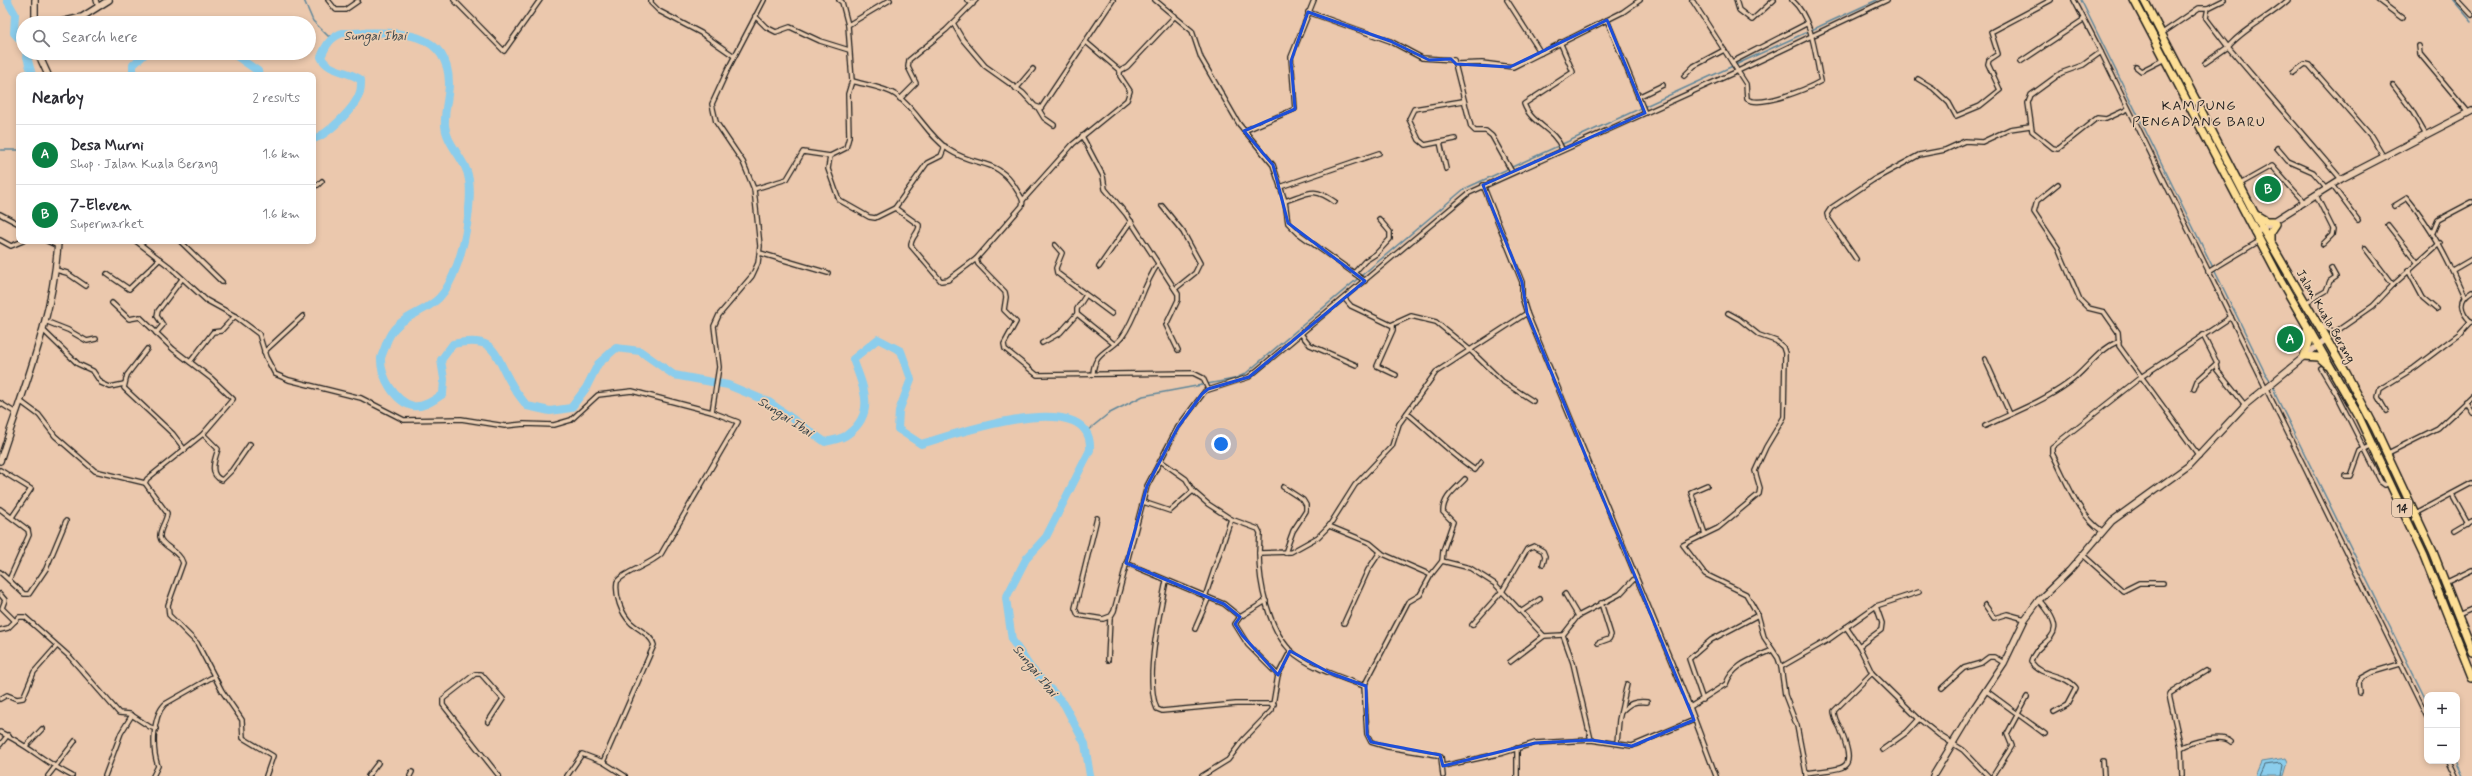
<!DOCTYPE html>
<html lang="en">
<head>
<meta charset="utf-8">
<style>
  :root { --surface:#fff; --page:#f7f7f7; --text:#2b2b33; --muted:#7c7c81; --line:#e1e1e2; --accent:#0b8043 }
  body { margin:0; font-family:Mynerve,sans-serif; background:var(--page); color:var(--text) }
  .controls { position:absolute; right:12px; bottom:12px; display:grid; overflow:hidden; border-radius:8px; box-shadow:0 2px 6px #0003 }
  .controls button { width:36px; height:36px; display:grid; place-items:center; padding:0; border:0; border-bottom:1px solid var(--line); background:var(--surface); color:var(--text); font:20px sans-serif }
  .you { position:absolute; left:1221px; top:444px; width:14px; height:14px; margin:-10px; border:3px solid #fff; border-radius:50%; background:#1a73e8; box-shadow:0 0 0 6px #1a73e833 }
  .badge { display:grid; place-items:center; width:26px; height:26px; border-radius:50%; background:var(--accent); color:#fff; font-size:13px; font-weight:700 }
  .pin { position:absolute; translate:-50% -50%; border:2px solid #fff; box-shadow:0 1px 4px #0006 }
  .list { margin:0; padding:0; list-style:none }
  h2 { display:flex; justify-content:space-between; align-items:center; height:52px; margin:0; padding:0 16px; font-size:17px }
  h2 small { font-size:13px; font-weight:400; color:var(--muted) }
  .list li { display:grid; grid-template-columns:26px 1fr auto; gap:12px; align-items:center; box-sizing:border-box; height:60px; padding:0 16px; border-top:1px solid var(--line) }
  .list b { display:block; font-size:15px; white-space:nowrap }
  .list p { margin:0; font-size:13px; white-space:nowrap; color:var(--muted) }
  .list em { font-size:13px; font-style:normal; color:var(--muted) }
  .icon { flex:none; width:22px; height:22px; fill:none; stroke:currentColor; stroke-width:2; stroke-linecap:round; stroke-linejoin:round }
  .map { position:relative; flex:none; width:2472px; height:776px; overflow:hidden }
  .search { position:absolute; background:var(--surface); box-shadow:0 2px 6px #0003; left:16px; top:16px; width:300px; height:44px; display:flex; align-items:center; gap:10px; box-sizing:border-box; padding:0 14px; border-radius:22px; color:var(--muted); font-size:15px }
  .panel { position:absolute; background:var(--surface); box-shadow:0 2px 6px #0003; left:16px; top:72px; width:300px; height:172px; border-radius:8px }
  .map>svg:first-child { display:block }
  .water { fill:#8bcdec; stroke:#5f8699 }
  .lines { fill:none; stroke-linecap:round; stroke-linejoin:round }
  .shore { stroke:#48636f; stroke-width:1 }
  .stream { stroke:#5f8699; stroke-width:1.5 }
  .river { stroke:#8bcdec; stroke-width:8 }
  .street-casing { stroke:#1c1c1c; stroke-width:6 }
  .secondary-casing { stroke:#1c1c1c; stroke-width:8 }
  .highway-casing { stroke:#1c1c1c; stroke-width:10 }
  .street { stroke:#ecceb2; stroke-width:3.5 }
  .secondary { stroke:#ecceb2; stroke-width:5.5 }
  .highway { stroke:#fdde96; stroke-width:7 }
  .marked { fill:none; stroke:#1d4ed8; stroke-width:3; stroke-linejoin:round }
  .labels { text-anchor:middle; stroke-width:3.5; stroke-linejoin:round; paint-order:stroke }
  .shield { fill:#ecceb2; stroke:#5a5149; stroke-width:1 }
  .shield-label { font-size:11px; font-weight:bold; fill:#1c1c1c }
  .street-label { font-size:12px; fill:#1c1c1c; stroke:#ecceb2 }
  .water-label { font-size:13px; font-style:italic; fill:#323f46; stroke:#ecceb2 }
  .quarter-label { font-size:14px; letter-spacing:1px; fill:#1c1c1c; stroke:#ecceb2 }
</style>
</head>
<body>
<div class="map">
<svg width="2472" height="776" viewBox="0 0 2472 776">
  <rect width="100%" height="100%" fill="#ebc8ad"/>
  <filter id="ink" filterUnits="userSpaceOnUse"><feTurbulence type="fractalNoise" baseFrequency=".025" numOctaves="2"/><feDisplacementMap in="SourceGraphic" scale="8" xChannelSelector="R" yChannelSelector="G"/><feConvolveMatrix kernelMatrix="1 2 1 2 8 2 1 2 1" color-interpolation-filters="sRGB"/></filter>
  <g filter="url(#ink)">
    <path class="water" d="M2286 758 2288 762 2284 776H2255L2261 762Z"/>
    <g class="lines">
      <path class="shore" d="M2259 776 2264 765 2281 763 2283 765 2281 776"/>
      <g class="stream">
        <path d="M304 0 313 21 328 36H334"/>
        <path d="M2081 0 2265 373 2273 384 2276 396 2427 702"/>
        <path d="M2453 0 2472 22"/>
        <path d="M0 150H19"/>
        <path d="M1087 431 1108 414 1143 396 1234 379 1245 374 1464 189 1877 0"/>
        <path d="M2456 761 2463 776"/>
      </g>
      <g class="river">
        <path d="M7 0 15 14 14 33 23 43"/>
        <path d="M26 53 32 75"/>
        <path d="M232 53 258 71 259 75"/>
        <path d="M133 75V65L146 53"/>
        <path d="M313 139C328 135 356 107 360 92 361 89 361 83 361 80 348 70 328 72 321 57 326 45 330 38 342 33 383 33 448 23 449 83 449 97 444 111 445 125 446 145 467 160 469 180 471 191 469 213 467 225 464 246 454 283 439 298 421 316 396 315 386 344 385 348 382 354 381 358 380 376 395 402 413 406 424 408 435 399 443 394L444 379 441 360 453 344C496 335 493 352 511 383 515 391 521 398 527 406L550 411 571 408 586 388 598 364 616 348 640 351 674 375 728 385 769 402 825 442C832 440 843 439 848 434 877 413 863 386 853 359L878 339 901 351 911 379 899 411 898 429 921 444C953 435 1094 384 1090 450L1046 537 1026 559 1006 598 1012 640 1030 667 1064 704 1085 744 1090 776"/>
      </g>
      <g class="street-casing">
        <g id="street">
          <path d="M96 0 98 7"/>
          <path d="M328 0 336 10H345L358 1"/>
          <path d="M454 0 504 51 540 0"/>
          <path d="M651 0V3L659 11 701 33 734 56"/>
          <path d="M839 0 842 2 848 25 890 0"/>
          <path d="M967 0 973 4"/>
          <path d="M1155 0 1192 31 1201 58 1239 124 1273 165 1285 201 1288 223 1298 233 1365 281"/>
          <path d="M1507 0 1541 53"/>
          <path d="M1692 0 1746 84 1747 99C1761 108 1807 89 1821 81 1815 55 1813 19 1792 0"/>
          <path d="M1736 0 1739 10 1752 20 1774 0"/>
          <path d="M2074 0 2100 50 2427 717"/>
          <path d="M2288 0C2269 18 2245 27 2228 47L2341 179"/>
          <path d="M2378 0 2402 18"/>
          <path d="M2458 0 2472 15"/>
          <path d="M1308 12 1390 41 1422 58 1454 60 1471 127 1475 131H1486L1492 136 1512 172"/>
          <path d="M755 16 766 27 776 32 790 27 820 41 849 50"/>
          <path d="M1607 20 1645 113"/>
          <path d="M953 23 963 40 985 66 1023 93 1035 106 1041 108 1113 0"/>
          <path d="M2161 34 2199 8H2208L2224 0"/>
          <path d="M1086 42 1120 71 1127 67 1175 16"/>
          <path d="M1560 42 1573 72 1524 104C1531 124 1555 129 1562 149"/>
          <path d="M2419 46 2420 54 2469 113"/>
          <path d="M2101 52 2083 65 2061 73 2031 95 2028 103 2032 131 2053 148 2058 149 2097 118 2106 119 2128 109"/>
          <path d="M1732 62 1806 24"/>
          <path d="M2020 62 2083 20"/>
          <path d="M2205 63 2228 47 2206 18 2208 8"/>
          <path d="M1456 64 1482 63 1513 67 1623 12 1640 0"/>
          <path d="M2136 67 2141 71 2165 59"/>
          <path d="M2293 73 2305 64 2309 65 2371 136 2383 156"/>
          <path d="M1684 76 1694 66 1724 50"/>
          <path d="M1918 79 1933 88 1949 103 1956 116 1980 106 2000 90 1988 64 1989 60 1998 54 1991 32 2051 0"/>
          <path d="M852 81C866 85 884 87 896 95 917 110 927 135 949 150 978 169 998 156 1018 192 1021 197 1024 200 1022 206L976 259 978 264 1005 292 1006 297 1004 310 1016 322 1004 344 1005 349 1037 375 1193 373 1203 378 1208 389"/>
          <path d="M2393 85 2411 109 2426 135"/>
          <path d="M1016 89 1033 69"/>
          <path d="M1638 97 1663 85"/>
          <path d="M900 99 916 83 908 67 909 60 946 30 976 0"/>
          <path d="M1038 108 1044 118 1054 125"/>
          <path d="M1244 131 1295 109 1291 57 1314 0"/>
          <path d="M1082 136 1103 176 1105 189 1126 214 1178 294V300L1166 325 1178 350"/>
          <path d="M1455 139 1425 145 1419 140 1409 119 1414 109 1463 101"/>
          <path d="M1440 142 1446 169"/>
          <path d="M2277 148 2288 161 2313 172 2327 188"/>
          <path d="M830 156 828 169 839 200 869 217 875 218 895 208 919 225C920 233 910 237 911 246L941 281 948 280 976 259"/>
          <path d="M2058 184 2037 201 2034 212 2058 248 2080 300 2088 308 2104 312 2118 332 2119 346 2199 456"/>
          <path d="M2240 184 2272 166 2304 202"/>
          <path d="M1483 185 1522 282V297L1527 313 1690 707 1716 776"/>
          <path d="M2332 185 2358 220"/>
          <path d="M313 186 318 185 322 181"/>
          <path d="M1280 187 1379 153"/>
          <path d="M754 189 787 179 803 152 830 156 846 148 849 137 848 94 852 81 848 25"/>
          <path d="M2316 195 2333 229 2332 235 2323 244"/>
          <path d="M1023 200 1073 144 1127 100 1130 91 1120 76V71"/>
          <path d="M1285 201C1309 193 1313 186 1335 202"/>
          <path d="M1162 206 1183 232 1200 263 1195 273 1175 289"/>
          <path d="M2394 206 2407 198C2432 228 2448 260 2464 296"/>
          <path d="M895 208 927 163 941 156 945 146"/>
          <path d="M0 214 19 224"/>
          <path d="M2388 225 2417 262"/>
          <path d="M2433 232 2438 220 2472 202"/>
          <path d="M0 240 11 246 23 241"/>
          <path d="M47 241 58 246"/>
          <path d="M136 241 170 267 206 300 235 316 259 334 266 357 275 374 289 380 361 398 404 420 461 419 505 426 524 424 554 425 571 420 598 395 632 391 712 412 738 422 661 554C650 565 622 573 617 582 615 596 621 613 631 623 639 630 651 635 654 645L603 762 625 776"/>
          <path d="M180 241 222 282"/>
          <path d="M1055 245 1062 253 1056 268 1057 273 1112 314"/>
          <path d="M2365 248 2393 285"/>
          <path d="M760 253 828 273"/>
          <path d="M1856 259 1828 218 1827 214 1831 208 1873 180 1919 155 1945 150 1965 141 1982 142 2010 129 2030 126"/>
          <path d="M1099 267 1131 221"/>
          <path d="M56 270 67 273 86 286"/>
          <path d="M2408 270 2423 298 2436 309"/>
          <path d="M2453 270 2472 259"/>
          <path d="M2208 272 2256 243"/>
          <path d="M1354 273 1365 261 1376 254 1390 239V232L1379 219"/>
          <path d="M107 274 129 289 160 259"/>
          <path d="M1086 295 1077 309V314L1114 344"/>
          <path d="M1344 298 1351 306 1391 325 1411 316 1436 322 1469 349 1502 381 1533 401"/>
          <path d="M112 303 129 319 140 317 173 349 212 379 233 399 203 434 147 479 145 483 167 513C167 521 159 529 160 537 161 546 180 551 183 563L168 605 169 615 197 643 222 691 242 720 243 738 273 756 266 776"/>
          <path d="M2305 303 2326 291 2330 281 2336 277 2331 268"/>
          <path d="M1728 313 1739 319 1759 335 1776 341 1783 347 1785 353 1784 417 1766 447 1755 471 1760 488 1759 494 1718 528 1683 545 1705 574 1746 594 1758 615"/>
          <path d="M45 321 68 330 87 341 96 339"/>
          <path d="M2471 322C2460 311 2457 300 2472 291"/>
          <path d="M1393 325V330L1377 366 1396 375"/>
          <path d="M2321 325 2334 333 2373 306 2393 285 2440 243"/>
          <path d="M43 330 78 364 93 371 101 383 110 387 124 384"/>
          <path d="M156 333 163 325 157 316 158 311 182 279"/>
          <path d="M1301 334 1310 345 1356 365"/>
          <path d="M1042 343 1060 333 1077 314"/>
          <path d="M147 349 127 375 124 388 173 434 185 450"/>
          <path d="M264 352 303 316"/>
          <path d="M1985 359 2010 414"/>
          <path d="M190 362 213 332 221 331 235 316"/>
          <path d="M2216 365 2217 370 2245 405"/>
          <path d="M2321 368 2337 395 2381 482 2385 485 2389 483"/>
          <path d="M1093 374C1094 352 1110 352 1122 337 1138 315 1142 286 1158 264"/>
          <path d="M2194 389 2197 381 2217 363 2203 335"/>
          <path d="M20 401 39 415 55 436 95 471 145 483"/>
          <path d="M2465 401 2472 412"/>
          <path d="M0 403 16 413"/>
          <path d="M2386 411 2378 397 2380 389 2414 368 2459 334 2471 321"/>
          <path d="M712 412 719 367 714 326 719 315 752 276 758 263 760 246 754 189 743 162 716 122 712 104 728 69 764 0"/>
          <path d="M1407 413C1430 432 1450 453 1475 470L1481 462"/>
          <path d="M1985 426C2012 413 2042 402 2067 384 2086 371 2097 350 2119 341"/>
          <path d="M203 434 218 449C215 459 208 475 222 480L232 470 250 444"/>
          <path d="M2388 453 2438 428 2472 396"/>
          <path d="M1162 462 1186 479 1193 491 1208 504 1231 519 1258 529 1260 533 1259 553 1291 552 1318 537 1329 526 1355 485 1392 446 1399 424 1436 372 1527 313"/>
          <path d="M0 470 31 489 12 517"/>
          <path d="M2345 476H2351L2360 451 2373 445"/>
          <path d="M1283 487 1303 500 1306 505V511L1293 531 1285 553"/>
          <path d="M2452 494 2468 523"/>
          <path d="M1143 502 1170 511 1193 491"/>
          <path d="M0 509 28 530 29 535 9 580"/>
          <path d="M2416 513 2472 483"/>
          <path d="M1097 518 1075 608 1078 615 1103 619 1111 616 1114 611 1147 486 1178 427 1205 391 1249 377 1469 193 1738 71 1887 0"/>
          <path d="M1329 526 1370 543 1383 554 1431 575 1442 561 1470 568 1495 584 1544 636 1563 635"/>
          <path d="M2455 530 2472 520"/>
          <path d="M2102 531C2077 514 2066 479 2052 453V447L2141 377 2231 317"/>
          <path d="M1705 534 1691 492 1707 485"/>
          <path d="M1259 553C1259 583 1268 627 1290 650 1306 666 1342 678 1364 686L1367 734 1371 742 1388 747 1437 755 1441 757 1443 776"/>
          <path d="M2083 555 2123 591 2139 583H2163"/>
          <path d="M1442 561 1443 551 1453 522 1443 512C1443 497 1456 489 1465 479"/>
          <path d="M1126 563 1224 604 1240 617"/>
          <path d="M0 572 24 594H29L46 569 66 521"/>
          <path d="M1166 581C1160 612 1144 680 1157 709L1162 711 1236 704H1274"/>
          <path d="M2445 583 2472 570"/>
          <path d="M0 594 5 600 2 608 15 621"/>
          <path d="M1565 594 1578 616"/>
          <path d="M1205 597 1231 519"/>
          <path d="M2039 600C2076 641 2036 637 2031 662 2042 678 2065 673 2076 688L2067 705 2054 712"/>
          <path d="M1266 601 1240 617 1235 624 1248 645 1278 675"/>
          <path d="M1985 605 1994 618 2007 614 2025 619"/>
          <path d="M1522 611 1540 599"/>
          <path d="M2458 615 2472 609"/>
          <path d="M1344 623 1368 570 1380 552"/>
          <path d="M1472 625 1503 590 1527 549 1534 546 1543 551 1545 556 1543 564"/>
          <path d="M1846 627 1859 646 1872 673"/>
          <path d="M1195 629 1208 599"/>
          <path d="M0 630 8 628 19 617H25L70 657 119 713 130 714 150 727 156 729"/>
          <path d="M1598 643 1609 639 1611 635 1601 603"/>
          <path d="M1859 646 1881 630 1882 623 1876 606"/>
          <path d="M1108 660 1110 618"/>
          <path d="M1510 662 1544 636"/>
          <path d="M1364 686 1408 602 1420 595 1431 575"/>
          <path d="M1942 688 1964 668 1981 663 1989 657H1994L2004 663"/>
          <path d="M1985 690 2045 734"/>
          <path d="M2359 693 2358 684 2362 678 2373 672 2400 664"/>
          <path d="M0 699 7 695 17 699 23 698 34 672 56 647"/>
          <path d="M1703 700 1689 659 1711 640 1758 615 1764 637 1778 658 1781 667"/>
          <path d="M1690 707 1726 684C1733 664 1753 659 1772 650"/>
          <path d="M1621 712C1630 703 1634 701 1647 702"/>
          <path d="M488 722 503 699 481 674H475L443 699V705L499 776"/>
          <path d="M0 732C26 744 46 763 72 776"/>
          <path d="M1591 740 1573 663 1563 635 1578 616 1620 594 1636 577"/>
          <path d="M1617 743 1619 720 1627 684"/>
          <path d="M0 745 8 735"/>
          <path d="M27 745 42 729"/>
          <path d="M2181 748 2169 694 2206 671"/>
          <path d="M1882 750 1907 732 1919 719"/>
          <path d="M2103 761 2104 776"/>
          <path d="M2449 761 2456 776"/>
          <path d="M1443 766 1503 753 1535 743 1591 740 1632 746 1694 720"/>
          <path d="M1806 773 1797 726 1785 695 1781 667 1828 640 1876 606 1919 592"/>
          <path d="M48 776 75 741"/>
          <path d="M105 776 121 733 132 715"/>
          <path d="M153 776 158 766C152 750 152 717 165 704L214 676"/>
          <path d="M368 776 378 763"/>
          <path d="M410 776 412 772"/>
          <path d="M567 776 582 754 603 762"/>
          <path d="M1202 776 1228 760 1243 740 1272 710 1278 675 1291 650"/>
          <path d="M1517 776V748"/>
          <path d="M1806 776V773C1846 767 1858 774 1840 728 1837 723 1834 717 1834 711L1872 673 1919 719 1939 735 1963 750 1988 776"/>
          <path d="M1993 776 2012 746 2007 734 2027 697"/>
          <path d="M2182 776 2181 748C2191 742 2222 733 2231 742"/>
        </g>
      </g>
      <g class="secondary-casing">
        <g id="secondary">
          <path d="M35 0V23"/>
          <path d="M57 23 82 17 109 0"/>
          <path d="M38 53 48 75"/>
          <path d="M2255 233 2341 179 2472 111"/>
          <path d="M0 461C23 389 54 317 58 241"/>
          <path d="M1933 776 1974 708 2004 663 2025 619 2039 600 2069 571 2112 521 2188 466 2245 405 2326 339"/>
        </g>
      </g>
      <g class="highway-casing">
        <g id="highway">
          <path d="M2134 0 2280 279 2358 415 2424 556 2472 677"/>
          <path d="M2144 0 2262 228 2346 373 2375 428 2433 552 2472 651"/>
          <path d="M2256 215 2266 221H2273"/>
          <path d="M2270 241V233L2276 224"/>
          <path d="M2307 330 2309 343 2304 356 2319 357 2327 364"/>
        </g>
      </g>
      <use href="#street" class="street"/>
      <use href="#secondary" class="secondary"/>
      <use href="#highway" class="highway"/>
    </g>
  </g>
  <path class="marked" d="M1308 12 1390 41 1429 60 1451 59 1456 64 1510 67 1607 20 1645 113 1483 185 1522 282 1527 313 1694 720 1632 746 1591 740 1535 743 1443 766 1440 755 1371 742 1367 734 1366 686 1330 673 1290 651 1278 675 1242 635 1235 624 1240 617 1224 604 1126 563 1147 486 1178 427 1202 394 1208 389 1249 377 1365 281 1288 223 1273 165 1244 131 1295 109 1291 61Z"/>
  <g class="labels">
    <rect class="shield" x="2392" y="499" width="20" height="18" rx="3"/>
    <g class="shield-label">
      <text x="2402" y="512">14</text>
    </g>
    <g class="street-label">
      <text transform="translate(2326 316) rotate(60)" y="4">Jalan Kuala Berang</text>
    </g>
    <g class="water-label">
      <text x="375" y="40">Sungai Ibai</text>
      <text transform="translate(786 416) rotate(33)" y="5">Sungai Ibai</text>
      <text transform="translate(1036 670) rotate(51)" y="5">Sungai Ibai</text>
    </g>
    <g class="quarter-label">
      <text x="2199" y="110">KAMPUNG<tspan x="2199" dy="16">PENGADANG BARU</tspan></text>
    </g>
  </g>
</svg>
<div class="controls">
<button>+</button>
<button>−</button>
</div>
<div class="you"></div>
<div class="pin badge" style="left:2290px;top:339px">A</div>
<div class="pin badge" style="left:2268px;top:189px">B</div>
<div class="search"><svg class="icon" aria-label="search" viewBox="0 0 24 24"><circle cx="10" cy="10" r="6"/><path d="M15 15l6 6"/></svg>Search here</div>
<section class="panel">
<h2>Nearby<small>2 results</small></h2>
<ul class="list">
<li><span class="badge">A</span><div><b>Desa Murni</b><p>Shop · Jalan Kuala Berang</p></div><em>1.6 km</em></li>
<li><span class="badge">B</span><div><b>7-Eleven</b><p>Supermarket</p></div><em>1.6 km</em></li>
</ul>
</section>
</div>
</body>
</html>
